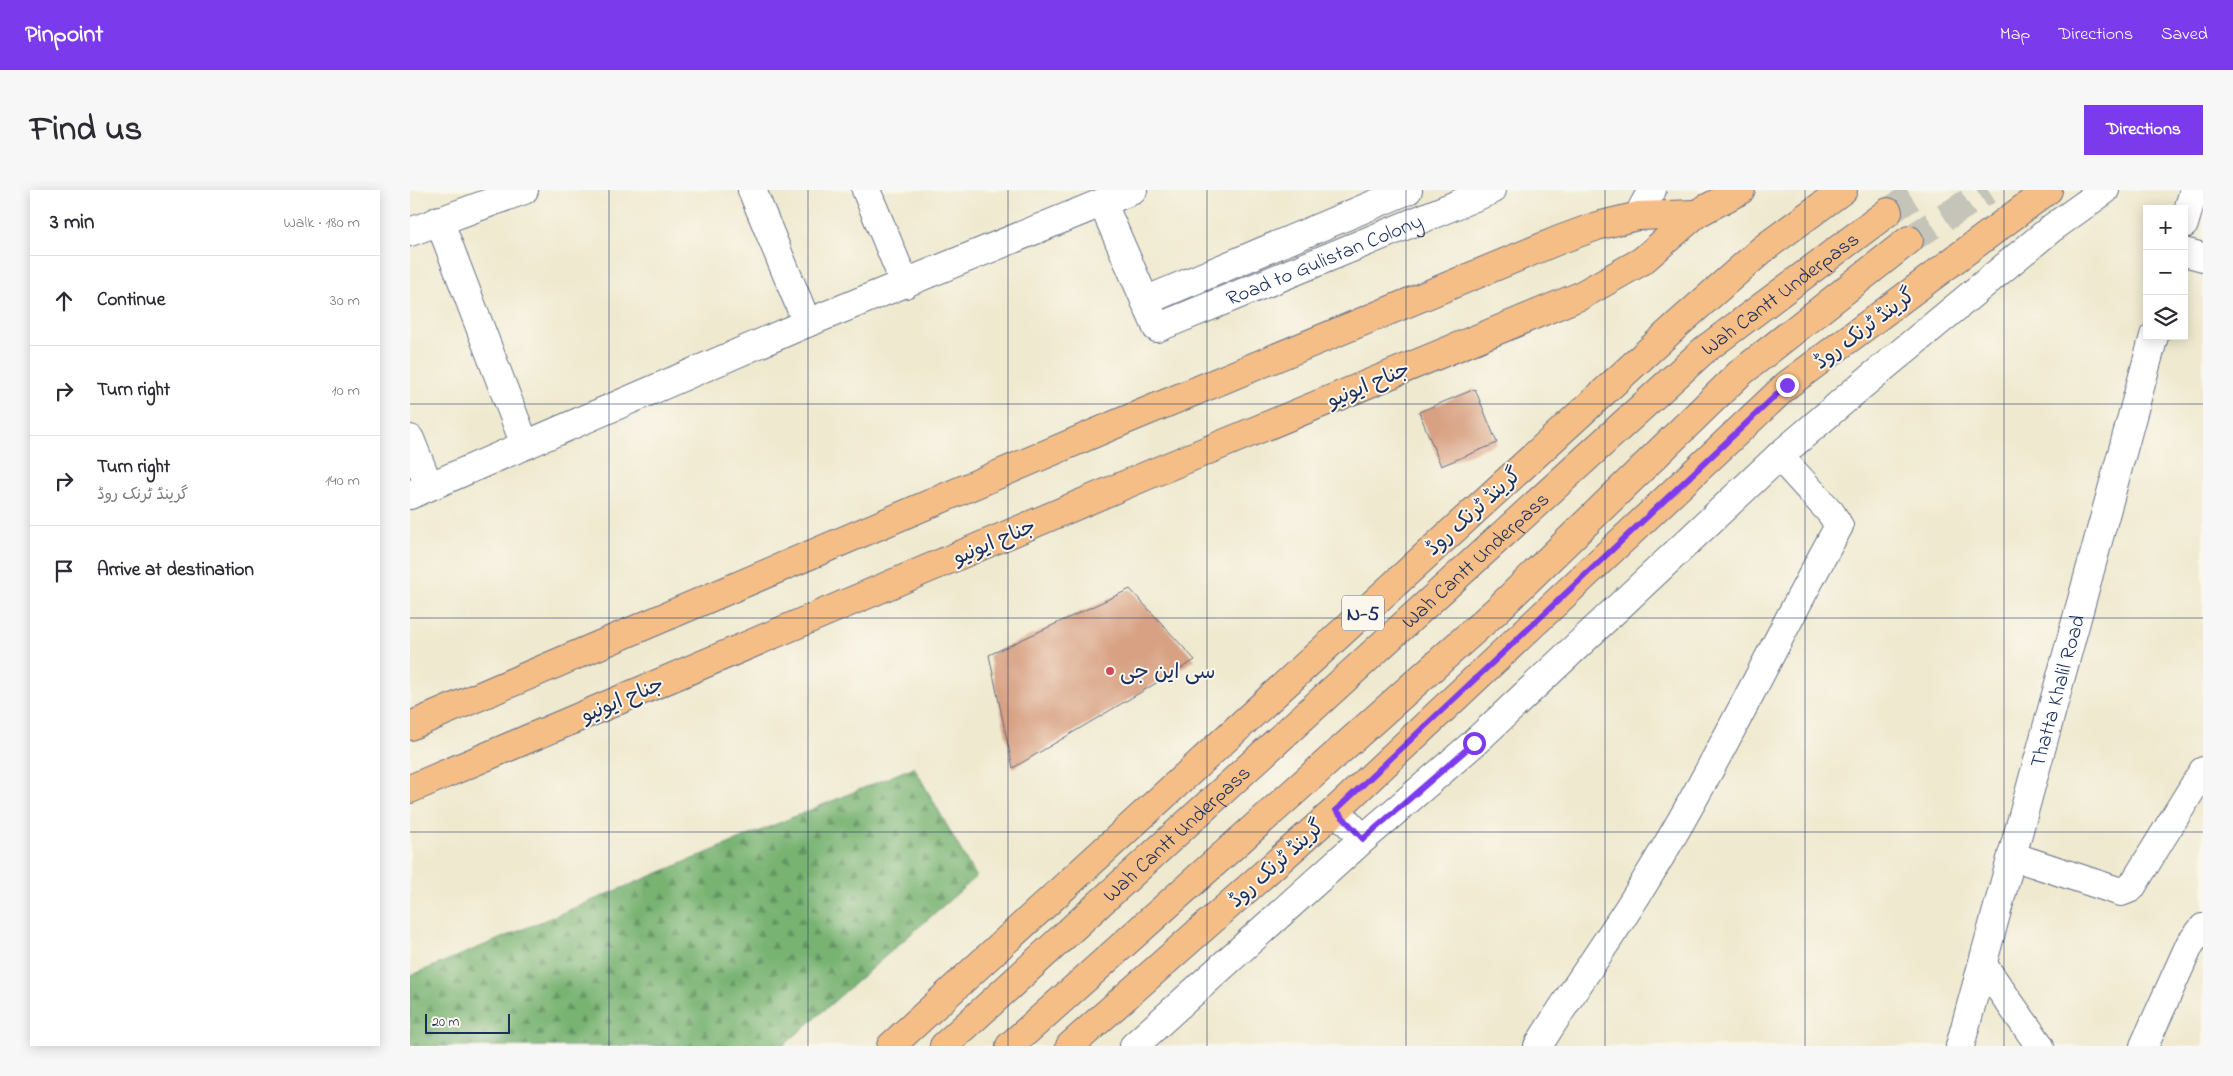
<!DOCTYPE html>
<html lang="en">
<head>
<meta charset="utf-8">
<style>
  :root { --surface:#fff; --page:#f7f7f7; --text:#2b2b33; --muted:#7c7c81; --line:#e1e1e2; --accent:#7c3aed }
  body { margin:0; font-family:"Indie Flower","Playpen Sans Arabic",sans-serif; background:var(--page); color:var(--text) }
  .controls { position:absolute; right:15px; top:15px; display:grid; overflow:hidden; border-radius:0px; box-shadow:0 2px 12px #0003 }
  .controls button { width:45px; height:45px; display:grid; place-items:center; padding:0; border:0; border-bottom:1px solid var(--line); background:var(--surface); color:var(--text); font:25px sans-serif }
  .scale { position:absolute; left:15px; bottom:12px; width:85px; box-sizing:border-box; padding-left:5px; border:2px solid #1b2f5e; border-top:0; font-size:14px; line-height:18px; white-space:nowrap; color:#1b2f5e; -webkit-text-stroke:4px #fbf7ec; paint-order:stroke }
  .stop { position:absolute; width:15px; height:15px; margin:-11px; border:4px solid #7c3aed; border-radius:50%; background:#fff }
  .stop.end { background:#7c3aed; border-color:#fff; box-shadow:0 1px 5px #0008 }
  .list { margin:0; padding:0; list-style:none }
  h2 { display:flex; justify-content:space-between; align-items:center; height:65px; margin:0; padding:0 20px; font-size:21px }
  h2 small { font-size:16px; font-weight:400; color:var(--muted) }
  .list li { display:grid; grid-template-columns:32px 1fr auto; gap:15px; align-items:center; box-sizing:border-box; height:90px; padding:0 20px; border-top:1px solid var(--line) }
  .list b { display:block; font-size:19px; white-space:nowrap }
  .list p { margin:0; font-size:16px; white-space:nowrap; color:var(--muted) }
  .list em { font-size:16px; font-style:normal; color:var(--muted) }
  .icon { flex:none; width:28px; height:28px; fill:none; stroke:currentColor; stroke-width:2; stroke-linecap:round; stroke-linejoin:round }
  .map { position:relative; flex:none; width:1793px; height:856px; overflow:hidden; border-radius:0px }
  header { display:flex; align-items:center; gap:30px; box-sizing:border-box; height:70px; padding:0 25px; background:var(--accent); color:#fff }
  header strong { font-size:24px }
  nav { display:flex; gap:28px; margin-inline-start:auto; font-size:18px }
  .intro { display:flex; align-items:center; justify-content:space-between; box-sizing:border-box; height:120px; padding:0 30px }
  h1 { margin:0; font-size:35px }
  .button { padding:12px 22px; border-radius:0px; background:var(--accent); color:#fff; font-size:18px; font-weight:700 }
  main { display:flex; gap:30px; padding:0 30px }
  aside { flex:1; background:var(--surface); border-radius:0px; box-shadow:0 2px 12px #0003 }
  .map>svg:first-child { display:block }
  .forest { fill:url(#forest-firs); stroke:#4a7168 }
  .building { fill:#d8a183 }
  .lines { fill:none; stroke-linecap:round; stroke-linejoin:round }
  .highway-tunnel { stroke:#c5c4b8; stroke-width:28; stroke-dasharray:28 14; stroke-linecap:butt }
  .minor-casing { stroke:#657086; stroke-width:30 }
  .major-casing { stroke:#657086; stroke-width:30 }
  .highway-casing { stroke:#657086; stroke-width:30 }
  .minor { stroke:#fff; stroke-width:28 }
  .major { stroke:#f6be87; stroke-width:28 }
  .highway { stroke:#f6be87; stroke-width:28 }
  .route { stroke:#7c3aed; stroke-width:6 }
  .grid { fill:none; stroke:#1b2f5e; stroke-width:1; stroke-opacity:0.55 }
  .poi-dot { fill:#d1495b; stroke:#fbf7ec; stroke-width:2 }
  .labels { text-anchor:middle; stroke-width:4; stroke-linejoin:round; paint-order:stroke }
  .shield { fill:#fbf7ec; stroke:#5e6b89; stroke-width:1 }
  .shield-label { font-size:20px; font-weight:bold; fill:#1b2f5e }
  .street-label { font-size:21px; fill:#1b2f5e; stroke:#fbf7ec }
  .poi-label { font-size:21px; fill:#1b2f5e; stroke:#fbf7ec; text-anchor:start }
</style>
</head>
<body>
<header>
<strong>Pinpoint</strong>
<nav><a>Map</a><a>Directions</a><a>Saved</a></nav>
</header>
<div class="intro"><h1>Find us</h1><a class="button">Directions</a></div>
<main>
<aside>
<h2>3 min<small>Walk · 180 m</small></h2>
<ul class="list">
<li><svg class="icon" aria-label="ahead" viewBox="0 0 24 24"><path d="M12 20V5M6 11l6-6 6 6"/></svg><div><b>Continue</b></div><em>30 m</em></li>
<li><svg class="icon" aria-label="right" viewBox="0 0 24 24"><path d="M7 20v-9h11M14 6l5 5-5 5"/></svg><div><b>Turn right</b></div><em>10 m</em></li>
<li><svg class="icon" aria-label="right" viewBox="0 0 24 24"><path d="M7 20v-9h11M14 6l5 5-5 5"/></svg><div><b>Turn right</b><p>گرینڈ ٹرنک روڈ</p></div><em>140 m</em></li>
<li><svg class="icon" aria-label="arrive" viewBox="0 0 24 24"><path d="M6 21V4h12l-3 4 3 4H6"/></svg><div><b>Arrive at destination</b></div></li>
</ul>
</aside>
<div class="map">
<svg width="1793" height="856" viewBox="0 0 1793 856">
  <defs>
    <pattern id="forest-firs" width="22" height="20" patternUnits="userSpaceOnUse" patternTransform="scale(1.25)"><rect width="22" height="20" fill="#78b372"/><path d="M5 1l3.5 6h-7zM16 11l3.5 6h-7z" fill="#629261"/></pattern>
  </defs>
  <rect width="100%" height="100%" fill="#fbf7ec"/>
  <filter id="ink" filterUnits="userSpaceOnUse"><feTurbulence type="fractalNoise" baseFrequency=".02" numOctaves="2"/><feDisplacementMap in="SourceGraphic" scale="10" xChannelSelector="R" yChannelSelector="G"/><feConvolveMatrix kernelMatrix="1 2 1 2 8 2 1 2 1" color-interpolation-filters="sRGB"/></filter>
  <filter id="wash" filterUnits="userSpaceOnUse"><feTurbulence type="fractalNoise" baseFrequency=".0096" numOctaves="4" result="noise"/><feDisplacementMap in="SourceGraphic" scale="20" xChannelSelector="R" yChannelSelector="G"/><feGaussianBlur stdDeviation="1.12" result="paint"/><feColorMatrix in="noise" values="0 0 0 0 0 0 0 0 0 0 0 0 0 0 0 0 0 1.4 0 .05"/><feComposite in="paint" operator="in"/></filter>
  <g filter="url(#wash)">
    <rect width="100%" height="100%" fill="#efe9cf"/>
    <path class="forest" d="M504 577 566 687 373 856H0V786Z"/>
    <g id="blocks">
      <g class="building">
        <path d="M1065 199 1087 253 1031 276 1009 222Z"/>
        <path d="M720 399 785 470 603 578 579 465Z"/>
      </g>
    </g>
  </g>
  <g filter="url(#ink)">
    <use href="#blocks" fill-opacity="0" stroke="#657086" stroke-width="1"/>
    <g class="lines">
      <g class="highway-tunnel">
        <path d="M1478 22 1512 0"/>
        <path d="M1499 50 1578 0"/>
      </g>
      <g class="minor-casing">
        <g id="minor">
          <path d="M342 0 397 133"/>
          <path d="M456 0 495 94"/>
          <path id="s1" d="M693 14 747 138 1082 0"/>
          <path d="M1228 26 1242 0"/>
          <path d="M29 30 115 255"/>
          <path d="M1774 34 1784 0"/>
          <path d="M0 42 114 0"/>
          <path d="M1774 62 1793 67"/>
          <path d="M735 111 998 0"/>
          <path d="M0 249 19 296"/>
          <path d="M0 305 390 136 723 0"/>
          <path d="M926 620 953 649"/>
          <path d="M1602 666 1711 702 1721 698 1793 581"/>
          <path d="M1573 775 1630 856"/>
          <path d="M724 856 953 649 1064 553 1369 266 1452 195 1642 38 1695 0"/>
          <path d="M1128 856C1162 801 1200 749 1233 695 1305 579 1363 455 1429 336L1421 323 1369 266"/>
          <path id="s2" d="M1550 856 1744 146"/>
          <path d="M1734 856 1780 754 1793 738"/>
        </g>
      </g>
      <g class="major-casing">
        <g id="major">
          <path d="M0 536 711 232 1149 50 1187 36 1228 26 1286 24"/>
          <path d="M0 599 738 285 1170 106 1232 71 1286 24 1331 0"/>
          <path d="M481 856 1268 134 1354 58 1433 0"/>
          <path d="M660 856 926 620 1377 195 1638 0"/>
        </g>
      </g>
      <g class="highway-casing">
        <g id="highway">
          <path id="s3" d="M534 856 1293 161 1478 22"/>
          <path d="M600 856 1087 420 1329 184 1499 50"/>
        </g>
      </g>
      <use href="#minor" class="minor"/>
      <use href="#major" class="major"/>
      <use href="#highway" class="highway"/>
    </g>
  </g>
  <g class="lines" filter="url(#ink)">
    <path class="route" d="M1064 553 953 649 926 620 1377 195"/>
  </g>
  <path class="grid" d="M199 0V856M398 0V856M598 0V856M797 0V856M996 0V856M1195 0V856M1395 0V856M1594 0V856M0 214H1793M0 428H1793M0 642H1793"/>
  <circle class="poi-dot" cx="700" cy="481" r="5"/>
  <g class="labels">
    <rect class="shield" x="932" y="405.5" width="42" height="35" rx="4"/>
    <g class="shield-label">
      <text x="953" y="430">N-5</text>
    </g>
    <g class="street-label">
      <text dy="7" stroke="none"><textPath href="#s1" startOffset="316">Road to Gulistan Colony</textPath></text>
      <text dy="7" stroke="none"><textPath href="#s3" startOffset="1125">Wah Cantt Underpass</textPath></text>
      <text transform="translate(1454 138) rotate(-37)" y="7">گرینڈ ٹرنک روڈ</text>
      <text transform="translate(958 194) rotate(-23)" y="7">جناح ایونیو</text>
      <text transform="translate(1063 321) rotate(-42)" y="7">گرینڈ ٹرنک روڈ</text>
      <text transform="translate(584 351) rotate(-23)" y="7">جناح ایونیو</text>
      <text dy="7" stroke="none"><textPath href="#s3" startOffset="720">Wah Cantt Underpass</textPath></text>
      <text dy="7" stroke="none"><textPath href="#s2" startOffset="368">Thatta Khalil Road</textPath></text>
      <text transform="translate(212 509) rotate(-23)" y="7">جناح ایونیو</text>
      <text dy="7" stroke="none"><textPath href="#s3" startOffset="315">Wah Cantt Underpass</textPath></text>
      <text transform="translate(866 673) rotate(-42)" y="7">گرینڈ ٹرنک روڈ</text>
    </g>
    <g class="poi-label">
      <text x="710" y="488">سی این جی</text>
    </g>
  </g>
</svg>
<div class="controls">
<button>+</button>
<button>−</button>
<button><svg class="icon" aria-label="layers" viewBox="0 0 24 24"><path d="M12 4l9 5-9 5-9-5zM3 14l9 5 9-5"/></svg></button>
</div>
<div class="scale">20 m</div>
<div class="stop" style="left:1064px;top:553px"></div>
<div class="stop end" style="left:1377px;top:195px"></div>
</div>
</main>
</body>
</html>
